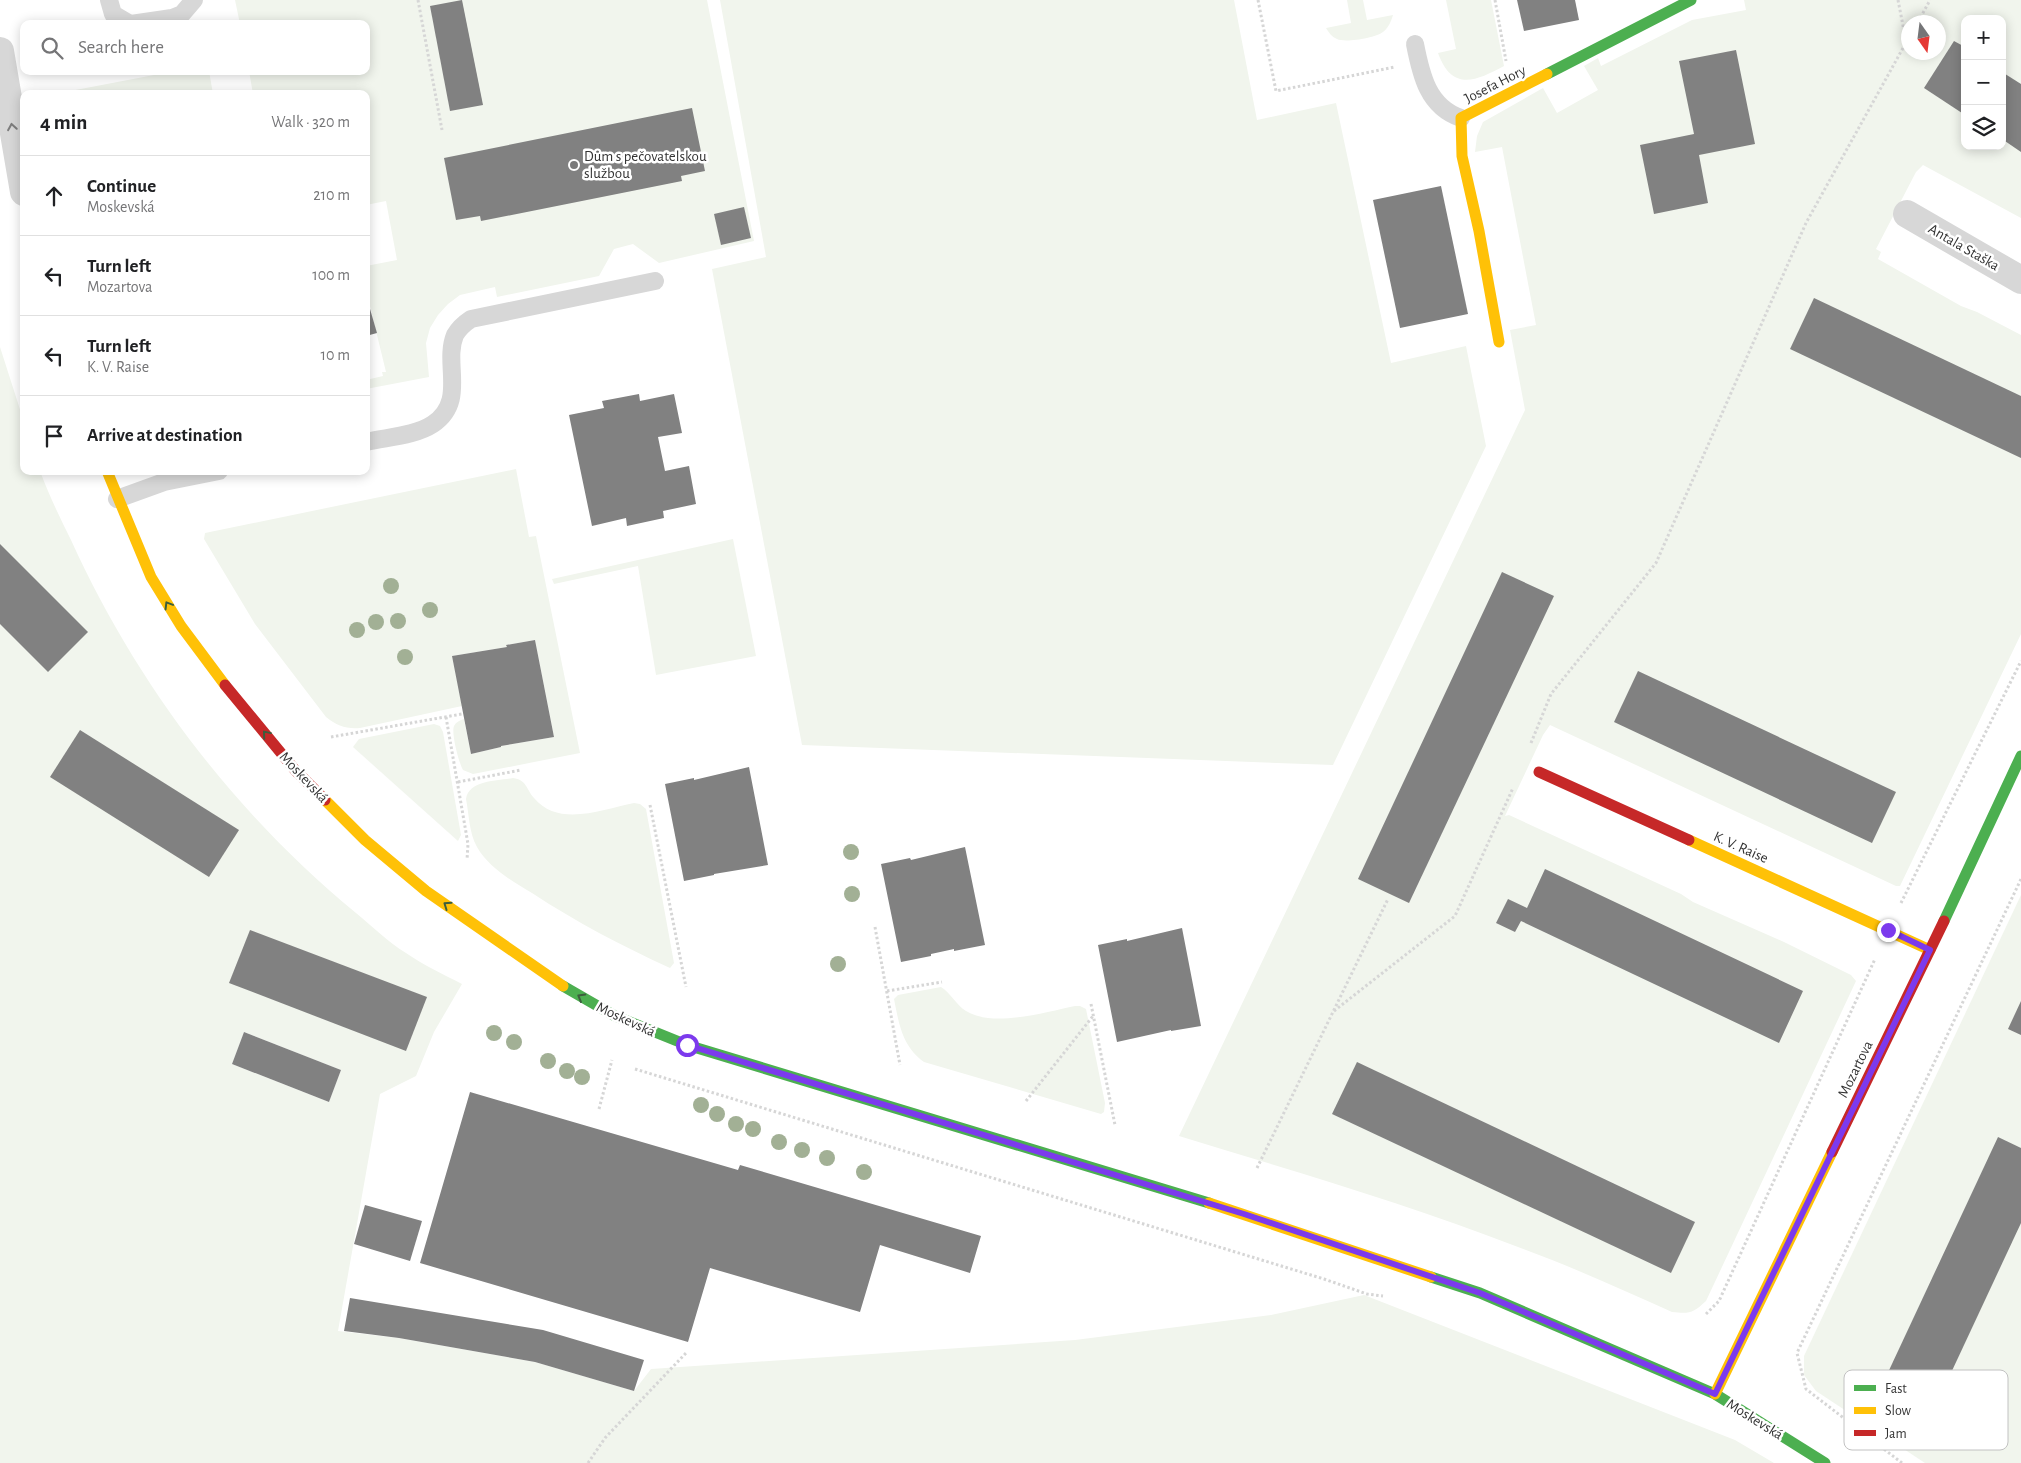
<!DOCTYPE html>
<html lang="en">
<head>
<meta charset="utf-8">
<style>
  :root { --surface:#fff; --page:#f6f6f6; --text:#202124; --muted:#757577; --line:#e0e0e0 }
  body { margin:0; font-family:"Alegreya Sans",sans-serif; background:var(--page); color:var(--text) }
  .controls { position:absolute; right:15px; top:15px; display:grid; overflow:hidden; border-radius:10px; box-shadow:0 2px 12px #0003 }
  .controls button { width:45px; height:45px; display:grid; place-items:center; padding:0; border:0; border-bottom:1px solid var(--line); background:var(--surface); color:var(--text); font:25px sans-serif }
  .compass { position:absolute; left:1901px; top:15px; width:45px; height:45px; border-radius:50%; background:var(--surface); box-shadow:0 2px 12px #0003; rotate:166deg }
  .stop { position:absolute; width:15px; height:15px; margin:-11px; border:4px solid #7c3aed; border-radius:50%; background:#fff }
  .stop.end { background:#7c3aed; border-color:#fff; box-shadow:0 1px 5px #0008 }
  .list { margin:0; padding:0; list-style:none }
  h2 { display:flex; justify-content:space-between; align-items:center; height:65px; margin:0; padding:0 20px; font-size:21px }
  h2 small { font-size:16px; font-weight:400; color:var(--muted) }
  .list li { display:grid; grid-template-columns:32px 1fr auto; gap:15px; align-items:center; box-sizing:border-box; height:80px; padding:0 20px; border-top:1px solid var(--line) }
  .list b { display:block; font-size:19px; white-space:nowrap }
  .list p { margin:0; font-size:16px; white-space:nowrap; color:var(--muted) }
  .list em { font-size:16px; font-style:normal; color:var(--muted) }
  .icon { flex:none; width:28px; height:28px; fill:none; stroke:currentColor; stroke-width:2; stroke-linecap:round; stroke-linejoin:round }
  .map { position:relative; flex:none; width:2021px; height:1463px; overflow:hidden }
  .search { position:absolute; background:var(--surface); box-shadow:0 2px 12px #0003; left:20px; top:20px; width:350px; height:55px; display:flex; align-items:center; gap:12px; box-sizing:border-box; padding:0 18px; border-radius:10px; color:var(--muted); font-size:19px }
  .panel { position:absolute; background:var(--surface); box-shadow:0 2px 12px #0003; left:20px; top:90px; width:350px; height:385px; border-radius:10px }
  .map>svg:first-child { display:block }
  .green { fill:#f1f5ed; fill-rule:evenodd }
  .building { fill:#818181 }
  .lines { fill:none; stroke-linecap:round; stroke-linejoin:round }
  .path { stroke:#d6d6d6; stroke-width:3; stroke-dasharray:2.5 2.5; stroke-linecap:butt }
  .lane { stroke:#d7d7d7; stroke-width:18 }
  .street { stroke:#d7d7d7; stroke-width:28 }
  .fast { stroke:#4caf50; stroke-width:11 }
  .slow { stroke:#ffc107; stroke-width:11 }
  .jam { stroke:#c62828; stroke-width:11 }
  .tree { fill:#a2b095 }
  .oneway { stroke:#7d7d7d }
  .oneway2 { stroke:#3c5e3d }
  .route { stroke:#7c3aed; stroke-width:6 }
  .poi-dot { fill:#7a7a7a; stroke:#fff; stroke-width:2 }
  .labels { text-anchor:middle; stroke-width:5; stroke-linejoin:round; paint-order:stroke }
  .street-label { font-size:15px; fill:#333; stroke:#fff }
  .poi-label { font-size:15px; fill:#333; stroke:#fff; text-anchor:start }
  .key { fill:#fff; stroke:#c2c2c2; stroke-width:1 }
  .key-label { font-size:14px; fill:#333 }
</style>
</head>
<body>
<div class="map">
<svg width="2021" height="1463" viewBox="0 0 2021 1463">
  <rect width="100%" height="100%" fill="#fff"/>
  <g class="green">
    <path d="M235 0H707L754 241 659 263 633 244 614 249 599 276 497 297 495 287 460 295 448 304 438 315 430 328 426 343 429 377 366 389V380L383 376 382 372H386L369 302H366V266L397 260 386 201 366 205V94H253L249 71H366V24H240Z"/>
    <path d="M720 0H1234L1257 120 1336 103 1391 363 1466 346 1486 446 1333 765 802 745 712 269 766 257Z"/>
    <path d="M1347 0H1363L1367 20 1393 15C1391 22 1388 28 1383 32 1375 38 1345 43 1337 39 1332 37 1329 33 1326 28L1351 23Z"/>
    <path d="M1446 0H1491L1504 66C1476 81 1452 92 1438 53L1456 49Z"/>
    <path d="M1744 0H2021V218L1923 165 1916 172 1876 249 1881 252 1878 259 1961 306 1977 312 2021 335V634L1900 886H1896L1550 725 1543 735 1505 816 1509 815 1681 894 1693 902 1784 942 1851 975 1856 981 1706 1301C1693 1313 1690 1314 1672 1312 1621 1289 1570 1266 1518 1247 1407 1204 1293 1171 1179 1136L1525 410 1510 330 1536 325 1502 147 1475 152 1477 136 1483 122 1543 88 1557 113 1598 90 1584 66 1598 58 1601 66 1692 20 1746 10ZM1965 19H2002V146H1965ZM1908 22H1938V52H1908Z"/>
    <path d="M175 71H209L213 94H65V92Z"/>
    <path d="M0 347 24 422V471H40C49 495 60 518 71 540 136 683 234 813 356 913 372 926 388 942 406 953 423 965 443 974 462 984L434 1032 416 1076 380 1094 338 1331 399 1338 535 1362 634 1391 651 1369 1075 1340 1271 1315 1364 1295 1735 1440 1774 1463H0ZM244 1032 341 1070 329 1102 232 1064Z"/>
    <path d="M516 469 529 537 536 536 580 753 473 774 463 770C459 763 451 733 454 726 456 722 460 720 464 719L471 754 501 747V746L554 737 535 640 507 645V647L452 656 462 706 360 728C346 729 337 726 326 717L255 624 204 539 205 533Z"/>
    <path d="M733 539 756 656 656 675 638 566 554 584 552 579Z"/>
    <path d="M434 724 440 726 443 732 461 835 458 841 353 747 359 739Z"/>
    <path d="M513 778C527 780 526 789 534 798 559 828 603 809 634 803L640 804 646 809 674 963 670 968C622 946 576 922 532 893 512 881 489 868 477 847 469 833 469 814 466 799 469 780 497 781 513 778Z"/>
    <path d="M2021 895V1463H1925L1816 1391 1804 1375V1356Z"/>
    <path d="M941 987C951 993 956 1005 966 1011 993 1028 1046 1012 1075 1006H1080L1086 1009 1105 1103 1104 1112 1101 1114 924 1062C902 1046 899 1024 894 999L898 995Z"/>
  </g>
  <g class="building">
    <path d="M462 0 483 105 450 111 430 6Z"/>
    <path d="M1517 0H1575L1579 20 1524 31Z"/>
    <path d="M1954 41 1965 47V115L1924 88Z"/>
    <path d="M1736 50 1755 144 1699 155 1708 203 1654 214 1640 145 1694 134 1679 61Z"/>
    <path d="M2002 72 2021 84V152L2002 139Z"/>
    <path d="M692 108 705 171 681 176 682 181 481 221 480 216 456 220 444 158Z"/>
    <path d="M1441 186 1468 314 1400 328 1373 200Z"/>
    <path d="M744 207 751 238 721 245 714 214Z"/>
    <path d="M1814 298 2021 396V458L1790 349Z"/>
    <path d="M366 302H368L377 333 366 336Z"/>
    <path d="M639 394 640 401 674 394 682 433 658 437 665 471 689 466 696 504 663 511 664 518 627 526 626 518 592 526 569 415 604 408 602 401Z"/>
    <path d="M0 544 88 632 48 672 0 624Z"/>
    <path d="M1502 572 1554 596 1409 903 1358 879Z"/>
    <path d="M535 640 554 737 501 746V747L471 754 452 656 507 647 506 645Z"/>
    <path d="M1638 671 1896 792 1872 843 1614 722Z"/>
    <path d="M80 730 239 830 209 877 50 777Z"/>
    <path d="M749 767 768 865 714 874V875L684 881 665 784 694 778V780Z"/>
    <path d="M965 847 985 945 954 951V949L931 954V956L901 962 881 864 910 858 911 860Z"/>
    <path d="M1545 869 1803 991 1779 1043 1521 921 1515 932 1496 923 1508 899 1527 908Z"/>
    <path d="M1182 928 1201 1026 1171 1031V1030L1117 1042 1098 945 1127 939V941Z"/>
    <path d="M250 930 427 997 406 1051 229 983Z"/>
    <path d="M2021 1001V1035L2008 1029Z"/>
    <path d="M244 1032 341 1070 329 1102 232 1064Z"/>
    <path d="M1357 1062 1695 1222 1671 1273 1332 1114Z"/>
    <path d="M470 1092 738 1170 740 1165 981 1236 970 1273 880 1245 860 1312 710 1268 688 1342 420 1263Z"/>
    <path d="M1998 1137 2021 1148V1223L1929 1420 1877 1396Z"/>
    <path d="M365 1205 422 1221 410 1261 354 1244Z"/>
    <path d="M350 1298 543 1330 644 1360 634 1391 535 1362 399 1338 344 1331Z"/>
  </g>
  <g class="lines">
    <g class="path">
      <path d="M418 0 442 130"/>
      <path d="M1258 0 1276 91 1395 67"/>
      <path d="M1495 0 1506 61"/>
      <path d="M1898 0 1906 41"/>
      <path d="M1918 22 1930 0"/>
      <path d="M446 717 468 844 467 860"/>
      <path d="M331 737 462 714"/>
      <path d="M1531 743 1551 694 1656 563 1806 223 1908 39"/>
      <path d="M458 782 521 770"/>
      <path d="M650 805 686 987"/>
      <path d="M1901 903 2021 661"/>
      <path d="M875 927 900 1065"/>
      <path d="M887 991 942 982"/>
      <path d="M1091 1004 1115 1125"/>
      <path d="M1334 1011 1455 916 1513 788"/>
      <path d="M635 1069 1324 1279 1367 1294 1383 1296"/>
      <path d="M1026 1101 1093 1016"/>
      <path d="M599 1109 612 1060"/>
      <path d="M1257 1168 1388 899"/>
      <path d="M1706 1314 1719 1301 1875 959"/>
      <path d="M588 1463 605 1438 686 1353"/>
      <path d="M1902 1463 1806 1389 1797 1353 2021 879"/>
    </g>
    <g class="lane">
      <path d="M109 0 113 14 130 24"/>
      <path d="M131 24 172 18 182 14 194 0"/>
      <path d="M1415 44C1421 75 1428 107 1461 118"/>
      <path d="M366 442C387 437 415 436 433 424 467 401 443 364 455 335 459 328 465 323 471 319L655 281"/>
      <path d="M117 499 164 482 219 471"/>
    </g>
    <g class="street">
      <path d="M0 51 24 192"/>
      <path d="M1907 214 2021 280"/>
    </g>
    <g class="fast">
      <path d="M1547 74 1691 0"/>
      <path d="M1944 921 2021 756"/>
      <path d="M563 986 615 1016 687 1045 1209 1203"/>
      <path d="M1431 1277 1480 1293 1715 1394 1825 1463"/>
    </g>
    <g class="slow">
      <path d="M1499 342 1479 231 1462 156 1461 118 1547 74"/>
      <path d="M107 471 151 577 181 626 225 685"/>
      <path d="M325 800 365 840 426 891 563 986"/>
      <path d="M1689 840 1930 950"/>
      <path d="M1209 1203 1431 1277"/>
      <path d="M1715 1394 1832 1152"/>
    </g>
    <g class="jam">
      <path d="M225 685 295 770 325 800"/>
      <path d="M1539 772 1689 840"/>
      <path d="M1832 1152 1944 921"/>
    </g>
  </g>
  <g class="tree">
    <circle cx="391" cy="586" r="8"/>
    <circle cx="430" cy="610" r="8"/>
    <circle cx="398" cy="621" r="8"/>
    <circle cx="376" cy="622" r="8"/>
    <circle cx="357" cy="630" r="8"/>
    <circle cx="405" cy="657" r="8"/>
    <circle cx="851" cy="852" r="8"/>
    <circle cx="852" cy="894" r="8"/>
    <circle cx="838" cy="964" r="8"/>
    <circle cx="494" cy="1033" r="8"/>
    <circle cx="514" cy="1042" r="8"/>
    <circle cx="548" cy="1061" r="8"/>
    <circle cx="567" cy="1071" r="8"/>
    <circle cx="582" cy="1077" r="8"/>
    <circle cx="701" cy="1105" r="8"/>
    <circle cx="717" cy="1114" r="8"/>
    <circle cx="736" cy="1124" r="8"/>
    <circle cx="753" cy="1129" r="8"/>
    <circle cx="779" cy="1142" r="8"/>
    <circle cx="802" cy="1150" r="8"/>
    <circle cx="827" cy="1158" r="8"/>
    <circle cx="864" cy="1172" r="8"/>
  </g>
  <defs><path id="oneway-chevron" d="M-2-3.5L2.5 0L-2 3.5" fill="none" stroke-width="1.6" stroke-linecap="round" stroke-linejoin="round" transform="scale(1.25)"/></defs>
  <use class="oneway" href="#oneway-chevron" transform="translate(12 127) rotate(-99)"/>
  <g class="oneway2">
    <use href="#oneway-chevron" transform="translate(168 605) rotate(-121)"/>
    <use href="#oneway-chevron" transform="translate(266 734) rotate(-130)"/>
    <use href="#oneway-chevron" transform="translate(447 905) rotate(-145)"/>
    <use href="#oneway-chevron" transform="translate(581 997) rotate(-150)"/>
  </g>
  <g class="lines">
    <path class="route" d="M687 1045 1244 1214 1480 1293 1715 1394 1930 950 1888 930"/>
  </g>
  <circle class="poi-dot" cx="574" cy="165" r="5"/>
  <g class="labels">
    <g class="street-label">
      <text transform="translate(1495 84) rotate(-27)" y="5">Josefa Hory</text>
      <text transform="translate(1964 247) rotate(30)" y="5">Antala Staška</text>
      <text transform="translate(304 777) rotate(47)" y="5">Moskevská</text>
      <text transform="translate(1741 847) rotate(24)" y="5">K. V. Raise</text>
      <text transform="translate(626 1019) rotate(25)" y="5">Moskevská</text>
      <text transform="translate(1855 1069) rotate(-64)" y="5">Mozartova</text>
      <text transform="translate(1755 1419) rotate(32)" y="5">Moskevská</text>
    </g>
    <g class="poi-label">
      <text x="584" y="161">Dům s pečovatelskou<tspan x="584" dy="17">službou</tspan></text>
    </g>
  </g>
  <rect x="1844" y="1370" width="164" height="80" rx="8" class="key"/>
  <rect x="1854" y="1385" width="22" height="6" fill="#4caf50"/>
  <rect x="1854" y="1407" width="22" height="7" fill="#ffc107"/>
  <rect x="1854" y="1430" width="22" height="6" fill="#c62828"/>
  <g class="key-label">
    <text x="1885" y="1393">Fast</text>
    <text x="1885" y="1415">Slow</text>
    <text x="1885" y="1438">Jam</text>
  </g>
</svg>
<div class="controls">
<button>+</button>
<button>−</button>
<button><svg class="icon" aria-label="layers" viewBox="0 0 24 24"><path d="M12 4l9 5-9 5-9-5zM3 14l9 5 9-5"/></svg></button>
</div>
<svg class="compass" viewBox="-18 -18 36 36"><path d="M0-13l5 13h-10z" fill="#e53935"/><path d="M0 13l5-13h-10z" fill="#757577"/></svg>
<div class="stop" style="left:687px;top:1045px"></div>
<div class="stop end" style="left:1888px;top:930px"></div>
<div class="search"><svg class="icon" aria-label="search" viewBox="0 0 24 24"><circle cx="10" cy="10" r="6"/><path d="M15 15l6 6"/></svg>Search here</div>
<section class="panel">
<h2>4 min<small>Walk · 320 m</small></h2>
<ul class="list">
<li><svg class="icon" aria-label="ahead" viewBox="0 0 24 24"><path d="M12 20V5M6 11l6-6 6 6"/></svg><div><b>Continue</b><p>Moskevská</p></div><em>210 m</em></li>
<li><svg class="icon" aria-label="left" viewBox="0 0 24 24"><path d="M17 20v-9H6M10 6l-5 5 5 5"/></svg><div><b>Turn left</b><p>Mozartova</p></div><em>100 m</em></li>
<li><svg class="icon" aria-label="left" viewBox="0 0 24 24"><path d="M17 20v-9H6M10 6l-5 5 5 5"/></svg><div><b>Turn left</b><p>K. V. Raise</p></div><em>10 m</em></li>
<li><svg class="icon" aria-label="arrive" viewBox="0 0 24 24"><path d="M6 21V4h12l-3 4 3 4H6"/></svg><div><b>Arrive at destination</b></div></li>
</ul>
</section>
</div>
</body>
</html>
